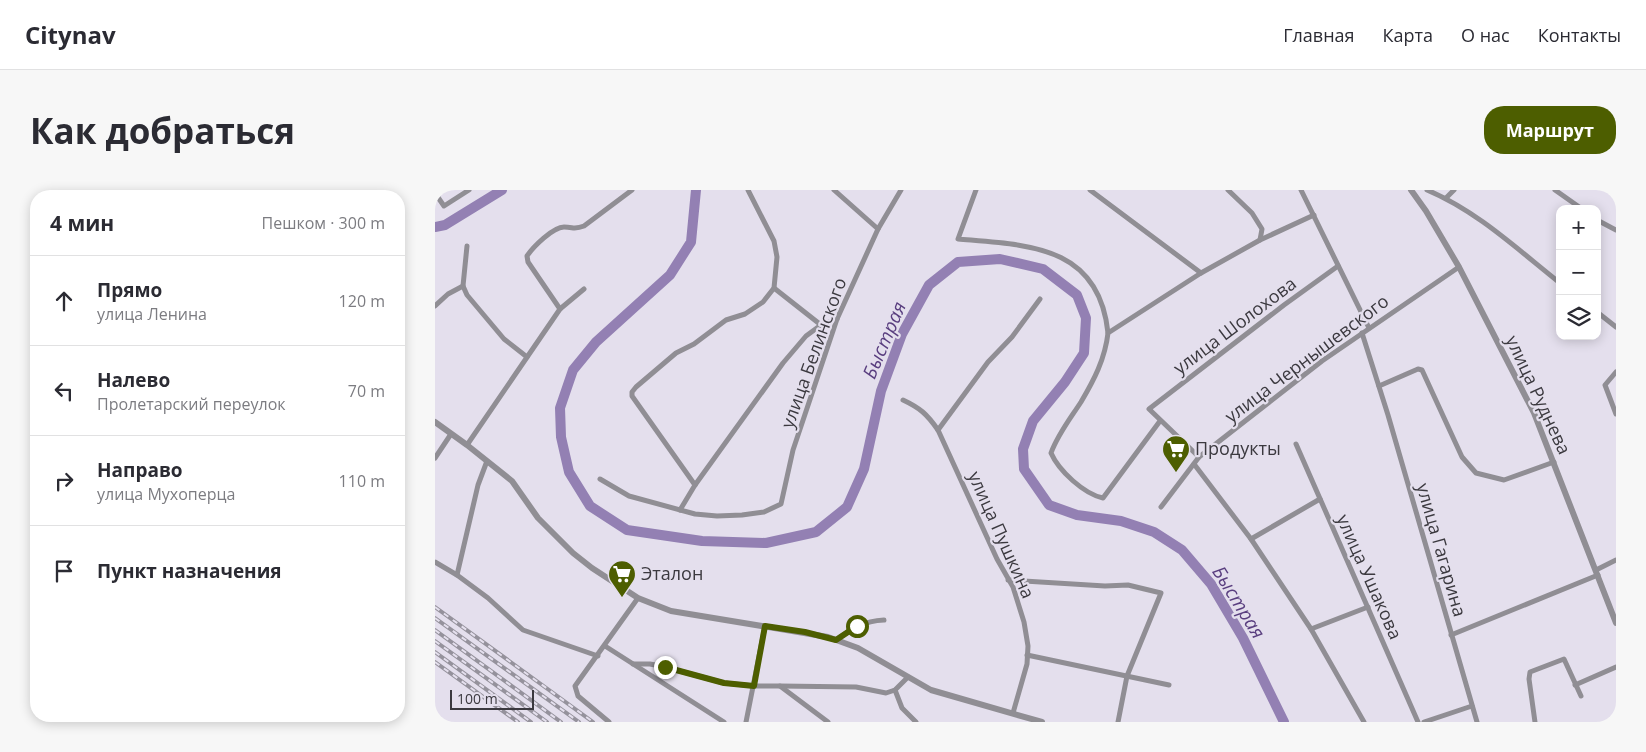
<!DOCTYPE html>
<html lang="ru">
<head>
<meta charset="utf-8">
<style>
  :root { --surface:#fff; --page:#f7f7f7; --text:#2b2b33; --muted:#7c7c81; --line:#e1e1e2; --accent:#4d5e00 }
  body { margin:0; font-family:"Open Sans",sans-serif; background:var(--page); color:var(--text) }
  .controls { position:absolute; right:15px; top:15px; display:grid; overflow:hidden; border-radius:10px; box-shadow:0 2px 12px #0003 }
  .controls button { width:45px; height:45px; display:grid; place-items:center; padding:0; border:0; border-bottom:1px solid var(--line); background:var(--surface); color:var(--text); font:25px sans-serif }
  .scale { position:absolute; left:15px; bottom:12px; width:84px; box-sizing:border-box; padding-left:5px; border:2px solid #3b393f; border-top:0; font-size:14px; line-height:18px; white-space:nowrap; color:#3b393f; -webkit-text-stroke:4px #e4dfed; paint-order:stroke }
  .stop { position:absolute; width:15px; height:15px; margin:-11px; border:4px solid #4d5e00; border-radius:50%; background:#fff }
  .stop.end { background:#4d5e00; border-color:#fff; box-shadow:0 1px 5px #0008 }
  .list { margin:0; padding:0; list-style:none }
  h2 { display:flex; justify-content:space-between; align-items:center; height:65px; margin:0; padding:0 20px; font-size:21px }
  h2 small { font-size:16px; font-weight:400; color:var(--muted) }
  .list li { display:grid; grid-template-columns:32px 1fr auto; gap:15px; align-items:center; box-sizing:border-box; height:90px; padding:0 20px; border-top:1px solid var(--line) }
  .list b { display:block; font-size:19px; white-space:nowrap }
  .list p { margin:0; font-size:16px; white-space:nowrap; color:var(--muted) }
  .list em { font-size:16px; font-style:normal; color:var(--muted) }
  .icon { flex:none; width:28px; height:28px; fill:none; stroke:currentColor; stroke-width:2; stroke-linecap:round; stroke-linejoin:round }
  .map { position:relative; flex:none; width:1181px; height:532px; overflow:hidden; border-radius:20px }
  header { display:flex; align-items:center; gap:30px; box-sizing:border-box; height:70px; padding:0 25px; background:var(--surface); border-bottom:1px solid var(--line) }
  header strong { font-size:24px }
  nav { display:flex; gap:28px; margin-inline-start:auto; font-size:18px }
  .intro { display:flex; align-items:center; justify-content:space-between; box-sizing:border-box; height:120px; padding:0 30px }
  h1 { margin:0; font-size:35px }
  .button { padding:12px 22px; border-radius:20px; background:var(--accent); color:#fff; font-size:18px; font-weight:700 }
  main { display:flex; gap:30px; padding:0 30px }
  aside { flex:1; background:var(--surface); border-radius:20px; box-shadow:0 2px 12px #0003 }
  .map>svg:first-child { display:block }
  .lines { fill:none; stroke-linecap:round; stroke-linejoin:round }
  .river { stroke:#9380b3; stroke-width:10 }
  .minor { stroke:#908e94; stroke-width:5 }
  .tertiary { stroke:#908e94; stroke-width:6 }
  .rail-casing { stroke:#95929c; stroke-width:4 }
  .rail { stroke:#e4dfed; stroke-width:2; stroke-dasharray:5.5; stroke-linecap:butt }
  .route { stroke:#4d5e00; stroke-width:6 }
  .labels { text-anchor:middle; stroke-width:4.5; stroke-linejoin:round; paint-order:stroke }
  .street-label { font-size:18px; fill:#3b393f; stroke:#e4dfed }
  .poi-label { font-size:18px; fill:#3b393f; stroke:#e4dfed; text-anchor:start }
  .water-label { font-size:19px; font-style:italic; fill:#593e7f; stroke:#e4dfed }
</style>
</head>
<body>
<header>
<strong>Citynav</strong>
<nav><a>Главная</a><a>Карта</a><a>О нас</a><a>Контакты</a></nav>
</header>
<div class="intro"><h1>Как добраться</h1><a class="button">Маршрут</a></div>
<main>
<aside>
<h2>4 мин<small>Пешком · 300 m</small></h2>
<ul class="list">
<li><svg class="icon" aria-label="ahead" viewBox="0 0 24 24"><path d="M12 20V5M6 11l6-6 6 6"/></svg><div><b>Прямо</b><p>улица Ленина</p></div><em>120 m</em></li>
<li><svg class="icon" aria-label="left" viewBox="0 0 24 24"><path d="M17 20v-9H6M10 6l-5 5 5 5"/></svg><div><b>Налево</b><p>Пролетарский переулок</p></div><em>70 m</em></li>
<li><svg class="icon" aria-label="right" viewBox="0 0 24 24"><path d="M7 20v-9h11M14 6l5 5-5 5"/></svg><div><b>Направо</b><p>улица Мухоперца</p></div><em>110 m</em></li>
<li><svg class="icon" aria-label="arrive" viewBox="0 0 24 24"><path d="M6 21V4h12l-3 4 3 4H6"/></svg><div><b>Пункт назначения</b></div></li>
</ul>
</aside>
<div class="map">
<svg width="1181" height="532" viewBox="0 0 1181 532">
  <rect width="100%" height="100%" fill="#e4dfed"/>
  <g class="lines">
    <g class="river">
      <path d="M261 0 256 52 235 85 161 152 138 180 125 218 126 247 134 282 155 316 192 340 267 351 331 353 381 342 412 317 429 279 446 201 467 144 494 95 523 72 565 69 608 79 642 105 651 128 649 163 630 192 598 231 588 259 589 279 614 315 642 325 686 331 719 342 747 360 776 394 808 448 849 532"/>
      <path d="M0 37 10 35 67 0"/>
    </g>
    <g class="minor">
      <path d="M399 0 443 39"/>
      <path d="M541 0 523 49C593 55 664 55 673 143"/>
      <path d="M655 0 766 83"/>
      <path d="M793 0 817 23 827 39 825 50"/>
      <path d="M866 0 934 138"/>
      <path d="M992 0C1042 21 1082 59 1125 93"/>
      <path d="M1120 0 1147 19"/>
      <path d="M0 3 9 16 34 0"/>
      <path d="M1011 8 1019 0"/>
      <path d="M1162 30 1181 40"/>
      <path d="M32 56 28 96 32 105 69 149 92 167"/>
      <path d="M339 98 386 135"/>
      <path d="M0 116 13 104 28 96"/>
      <path d="M125 119 93 72 92 66C98 57 118 37 129 37 139 37 139 40 149 36L197 0"/>
      <path d="M1162 122 1181 137"/>
      <path d="M927 143 953 225 1042 532"/>
      <path d="M1181 182 1170 195 1181 224"/>
      <path d="M944 196 983 179 987 180 1027 267 1041 283 1069 290 1119 272"/>
      <path d="M468 210C485 218 492 224 503 240L562 369 578 397 589 432 593 456 592 474 578 523"/>
      <path d="M725 231 668 308C649 304 624 281 616 263 623 244 635 229 646 212 659 190 670 169 673 143L766 83 825 50 879 25"/>
      <path d="M503 240 553 172 577 147 605 109"/>
      <path d="M861 254 983 532"/>
      <path d="M32 255 125 119 149 99"/>
      <path d="M764 267 714 219 849 115 903 76"/>
      <path d="M0 268 16 244"/>
      <path d="M759 274 816 349 876 439 929 532"/>
      <path d="M165 289 194 306 260 324 282 326 307 325 329 322 346 314 358 260 402 129 443 39 466 0"/>
      <path d="M260 295 197 206V202L201 197 241 163 259 154 291 130 310 124 328 112 339 98 342 67 339 51 313 0"/>
      <path d="M726 317 764 267 887 171 1024 77"/>
      <path d="M245 320 260 295 348 173 371 146 386 135 402 129"/>
      <path d="M816 349 885 309"/>
      <path d="M0 372 22 385 53 408 88 440 163 466"/>
      <path d="M1161 380 1181 370"/>
      <path d="M22 385 43 295 52 271"/>
      <path d="M573 390 670 396 693 395 726 403 692 486 683 532"/>
      <path d="M876 439 933 417"/>
      <path d="M1016 445 1163 385"/>
      <path d="M401 450C418 438 428 431 449 430"/>
      <path d="M170 456 289 532"/>
      <path d="M592 465 734 495"/>
      <path d="M198 474H215L230 477 289 493 319 496H345L393 532"/>
      <path d="M1140 495 1181 477"/>
      <path d="M345 496 421 497 451 503 460 500 473 487"/>
      <path d="M460 500 467 518 481 532"/>
      <path d="M174 532 143 506 140 496 203 408"/>
      <path d="M311 532 330 436"/>
      <path d="M989 532 1037 516"/>
      <path d="M1100 532 1094 489 1095 482 1129 469 1146 506"/>
      <path d="M1175 532 1181 529"/>
    </g>
    <g class="tertiary">
      <path d="M976 0 991 21 1024 77 1099 223 1181 433"/>
      <path d="M0 232 32 255 77 291 103 328 138 363 157 378 203 408 236 421 393 447 423 458 496 500 607 532"/>
    </g>
    <g class="rail-casing">
      <g id="rail">
        <path d="M0 417 158 532"/>
        <path d="M0 428 144 532"/>
        <path d="M0 440 126 532"/>
        <path d="M0 451 112 532"/>
        <path d="M0 462 96 532"/>
        <path d="M0 472 83 532"/>
      </g>
    </g>
    <use href="#rail" class="rail"/>
  </g>
  <g class="lines">
    <path class="route" d="M230 477 289 493 319 496 330 436 370 442 401 450 422 436"/>
  </g>
  <defs>
    <g id="supermarket-pin" transform="scale(1.4375)"><path d="M0 17L-7.5 6A9.5 9.5 0 1 1 7.5 6Z" fill="#4d5e00" stroke="#e4dfed"/><path d="M-6-5.5h2.5l.6 2H6L4.5 2H-2.5L-4.4-4H-6ZM-1.5 3.2a1.3 1.3 0 1 0 .1 0ZM3 3.2a1.3 1.3 0 1 0 .1 0Z" fill="#fff"/></g>
  </defs>
  <g fill-rule="evenodd">
    <use href="#supermarket-pin" x="741" y="259"/>
    <use href="#supermarket-pin" x="187" y="384"/>
  </g>
  <g class="labels">
    <g class="street-label">
      <text transform="translate(800 136) rotate(-37)" y="6">улица Шолохова</text>
      <text transform="translate(379 163) rotate(-70)" y="6">улица Белинского</text>
      <text transform="translate(872 169) rotate(-37)" y="6">улица Чернышевского</text>
      <text transform="translate(1103 205) rotate(65)" y="6">улица Руднева</text>
      <text transform="translate(566 345) rotate(66)" y="6">улица Пушкина</text>
      <text transform="translate(1006 360) rotate(74)" y="6">улица Гагарина</text>
      <text transform="translate(934 387) rotate(66)" y="6">улица Ушакова</text>
    </g>
    <g class="poi-label">
      <text x="760" y="265">Продукты</text>
      <text x="206" y="390">Эталон</text>
    </g>
    <g class="water-label">
      <text transform="translate(449 150) rotate(-67)" y="7">Быстрая</text>
      <text transform="translate(804 412) rotate(58)" y="7">Быстрая</text>
    </g>
  </g>
</svg>
<div class="controls">
<button>+</button>
<button>−</button>
<button><svg class="icon" aria-label="layers" viewBox="0 0 24 24"><path d="M12 4l9 5-9 5-9-5zM3 14l9 5 9-5"/></svg></button>
</div>
<div class="scale">100 m</div>
<div class="stop" style="left:422px;top:436px"></div>
<div class="stop end" style="left:230px;top:477px"></div>
</div>
</main>
</body>
</html>
